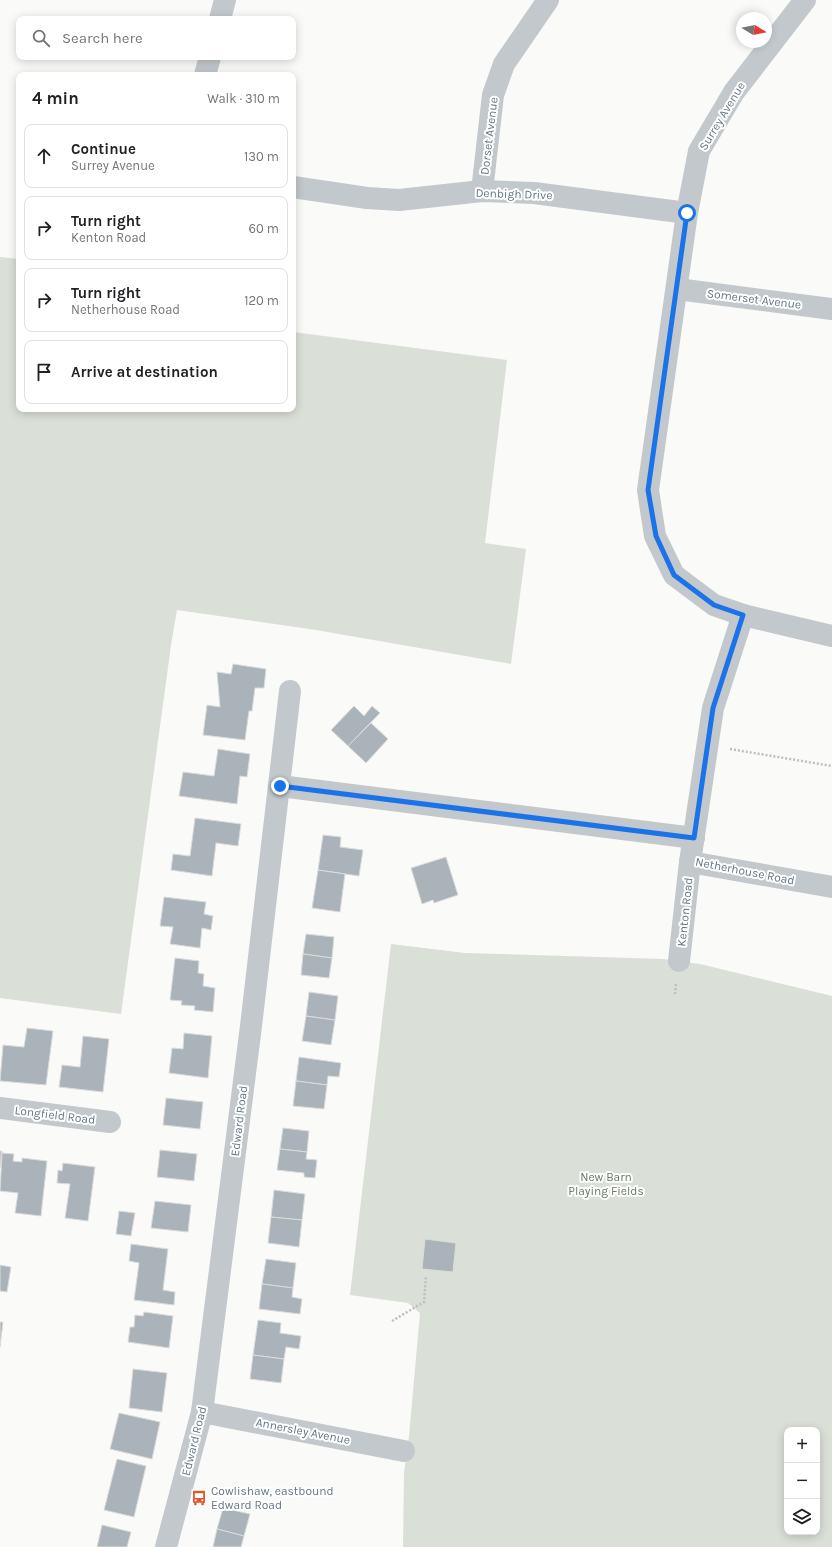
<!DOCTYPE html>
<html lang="en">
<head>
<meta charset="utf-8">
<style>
  :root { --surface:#fff; --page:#f6f6f6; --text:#202124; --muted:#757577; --line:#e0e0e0 }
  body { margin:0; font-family:Karla,sans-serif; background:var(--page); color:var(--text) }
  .controls { position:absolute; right:12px; bottom:12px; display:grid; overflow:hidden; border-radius:8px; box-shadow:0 2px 10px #0003 }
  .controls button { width:36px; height:36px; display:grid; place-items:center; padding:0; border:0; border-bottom:1px solid var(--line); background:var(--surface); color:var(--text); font:20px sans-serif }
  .compass { position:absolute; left:736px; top:12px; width:36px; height:36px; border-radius:50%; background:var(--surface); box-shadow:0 2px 10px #0003; rotate:100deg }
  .stop { position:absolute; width:12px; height:12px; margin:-9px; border:3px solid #1a73e8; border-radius:50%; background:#fff }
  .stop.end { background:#1a73e8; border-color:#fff; box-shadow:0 1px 4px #0008 }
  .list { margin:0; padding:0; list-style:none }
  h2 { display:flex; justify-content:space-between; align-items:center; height:52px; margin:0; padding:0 16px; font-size:17px }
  h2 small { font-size:13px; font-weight:400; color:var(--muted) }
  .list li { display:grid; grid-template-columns:26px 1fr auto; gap:12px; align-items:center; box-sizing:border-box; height:64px; margin:0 8px 8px; padding:0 8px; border:1px solid var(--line); border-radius:8px }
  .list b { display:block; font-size:15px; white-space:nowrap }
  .list p { margin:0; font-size:13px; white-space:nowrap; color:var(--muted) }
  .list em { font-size:13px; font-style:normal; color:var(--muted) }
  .icon { flex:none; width:22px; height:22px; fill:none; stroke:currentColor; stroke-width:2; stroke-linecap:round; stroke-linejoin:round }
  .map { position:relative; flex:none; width:832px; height:1547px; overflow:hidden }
  .search { position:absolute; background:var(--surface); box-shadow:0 2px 10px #0003; left:16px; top:16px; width:280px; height:44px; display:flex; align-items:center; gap:10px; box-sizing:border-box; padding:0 14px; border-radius:8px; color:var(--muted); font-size:15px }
  .panel { position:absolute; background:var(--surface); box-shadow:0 2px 10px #0003; left:16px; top:72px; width:280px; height:340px; border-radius:8px }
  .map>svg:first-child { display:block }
  .green { fill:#dadfd7; fill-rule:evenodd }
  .building { fill:#aab3b9; stroke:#dcdcda }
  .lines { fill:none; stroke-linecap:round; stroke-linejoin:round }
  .path { stroke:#bbbfc2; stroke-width:2.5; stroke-dasharray:2 2; stroke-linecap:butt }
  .street { stroke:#c3c8cc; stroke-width:22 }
  .route { stroke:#1a73e8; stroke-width:5 }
  .labels { text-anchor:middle; stroke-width:4; stroke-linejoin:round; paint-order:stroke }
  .street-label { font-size:12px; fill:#657683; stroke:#fff }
  .park-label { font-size:12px; fill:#687a64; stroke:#fff }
  .poi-label { font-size:12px; fill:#657683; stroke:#fff; text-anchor:start }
</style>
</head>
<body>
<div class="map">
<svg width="832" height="1547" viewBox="0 0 832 1547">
  <rect width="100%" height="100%" fill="#fafaf8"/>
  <g class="green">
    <path d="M0 257 19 259V409H293V332L507 360 485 543 526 549 511 664 316 630 177 610 171 645 121 1014 0 998Z"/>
    <path d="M391 944 465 953 663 959 700 964 832 996V1547H403L404 1473 409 1436 420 1313 408 1303 350 1295ZM787 1430H817V1532H787Z"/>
  </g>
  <g class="building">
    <path d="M233 664 266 669 264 688H255L252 711H249L245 740 203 735 207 705 220 707 217 672 231 674Z"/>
    <path d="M354 706 364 716 372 706 380 713 348 746 331 730Z"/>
    <path d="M371 723 388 739 366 763 348 746Z"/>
    <path d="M218 749 250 754 247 777 240 776 237 804 179 796 183 772 214 776Z"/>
    <path d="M195 818 241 824 238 846 216 843 212 876 171 870 173 854 190 856Z"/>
    <path d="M323 835 341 837 340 847 363 850 359 876 318 870Z"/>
    <path d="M446 857 458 895 434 903 433 900 422 904 411 868Z"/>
    <path d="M318 870 345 874 340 912 312 908Z"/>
    <path d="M164 897 206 902 204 914 213 916 211 930 202 928 200 948 170 944 173 927 160 926Z"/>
    <path d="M306 934 334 937 332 958 303 954Z"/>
    <path d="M303 954 332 958 329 978 301 975Z"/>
    <path d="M175 958 199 961 198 973 204 974 203 986 215 988 213 1012 194 1010 195 1006 181 1005 182 1001 170 1000Z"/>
    <path d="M309 992 338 996 335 1020 306 1016Z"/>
    <path d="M306 1016 335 1020 331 1045 302 1041Z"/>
    <path d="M27 1028 53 1031 46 1085 0 1081 3 1045 24 1047Z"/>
    <path d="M184 1033 212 1036 208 1078 169 1073 172 1048 183 1049Z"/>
    <path d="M83 1036 109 1039 103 1092 59 1087 62 1065 80 1067Z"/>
    <path d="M299 1057 341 1063 339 1077 328 1076 327 1085 296 1081Z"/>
    <path d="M296 1081 327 1085 324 1109 293 1106Z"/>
    <path d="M166 1098 203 1102 200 1129 163 1125Z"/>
    <path d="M283 1128 309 1131 307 1152 280 1149Z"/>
    <path d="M280 1149 307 1152 306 1159 317 1160 315 1178 304 1177V1173L277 1170Z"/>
    <path d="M160 1150 197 1154 194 1181 157 1177Z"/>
    <path d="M0 1151H2L0 1168Z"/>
    <path d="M2 1153 14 1154 13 1161 22 1162V1158L47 1161 41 1216 15 1213 18 1193 0 1191Z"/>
    <path d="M63 1163 95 1167 88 1221 65 1218 70 1184 57 1183 58 1170 62 1171Z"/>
    <path d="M274 1190 305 1194 302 1220 271 1217Z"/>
    <path d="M155 1201 191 1205 188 1232 151 1228Z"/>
    <path d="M119 1211 135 1213 131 1236 116 1234Z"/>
    <path d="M271 1217 302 1220 299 1247 268 1243Z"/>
    <path d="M425 1239 456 1243 453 1272 422 1269Z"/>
    <path d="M131 1244 168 1249 163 1290 175 1292 174 1305 134 1300 139 1263 129 1261Z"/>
    <path d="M266 1259 296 1263 293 1288 262 1284Z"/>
    <path d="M0 1265 11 1267 7 1292 0 1291Z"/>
    <path d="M262 1284 293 1288 292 1297 302 1299 300 1314 259 1309Z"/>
    <path d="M144 1312 173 1316 169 1348 128 1342 130 1327H134L135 1315 143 1316Z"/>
    <path d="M258 1320 281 1323 280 1333 301 1336 299 1349 286 1347 284 1359 253 1355Z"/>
    <path d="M0 1322H3L0 1347Z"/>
    <path d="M253 1355 284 1359 281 1383 250 1379Z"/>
    <path d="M133 1369 167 1373 162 1412 129 1408Z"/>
    <path d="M119 1413 160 1422 152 1459 110 1449Z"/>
    <path d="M117 1459 146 1466 134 1517 104 1510Z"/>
    <path d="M223 1508 250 1514 244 1536 217 1529Z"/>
    <path d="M102 1525 131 1532 127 1547H97Z"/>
    <path d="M217 1529 244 1536 241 1547H213Z"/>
  </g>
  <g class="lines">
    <g class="path">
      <path d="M730 749 832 766"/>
      <path d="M675 994 676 984"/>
      <path d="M392 1321 424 1302 426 1276"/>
    </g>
    <g class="street">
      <path d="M805 0 734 92 699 151 687 213 648 490 655 536 674 575 714 605 743 615 832 636"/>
      <path d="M220 19 225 0"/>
      <path d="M205 75 210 57"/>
      <path d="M293 187 367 198 399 200 482 191 534 193 687 213"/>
      <path d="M482 191 493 95 504 64 548 0"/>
      <path d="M677 289 832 309"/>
      <path d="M743 615 713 708 690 862 832 887"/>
      <path d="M280 786 694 838"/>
      <path d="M679 961 690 862"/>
      <path d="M0 1108 110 1122"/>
      <path d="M202 1412 404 1451"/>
      <path d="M166 1547 202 1412 251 1026 290 691"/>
    </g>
  </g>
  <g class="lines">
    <path class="route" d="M280 786 694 838 713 708 743 615 714 605 674 575 656 536 648 490 687 213"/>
  </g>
  <defs>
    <g id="bus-bare" transform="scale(1.2)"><path d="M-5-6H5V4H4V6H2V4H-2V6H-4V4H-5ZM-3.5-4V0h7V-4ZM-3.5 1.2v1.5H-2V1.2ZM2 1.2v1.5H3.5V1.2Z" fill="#e4572e" stroke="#fff" stroke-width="2.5" paint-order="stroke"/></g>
  </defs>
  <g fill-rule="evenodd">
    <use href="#bus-bare" x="199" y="1498"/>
  </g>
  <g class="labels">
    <g class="street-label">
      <text transform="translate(722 116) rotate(-59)" y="4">Surrey Avenue</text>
      <text transform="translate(489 136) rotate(-83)" y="4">Dorset Avenue</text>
      <text transform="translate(514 194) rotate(2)" y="4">Denbigh Drive</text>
      <text transform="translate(754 299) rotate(7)" y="4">Somerset Avenue</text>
      <text transform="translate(745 871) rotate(11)" y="4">Netherhouse Road</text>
      <text transform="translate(685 912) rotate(-84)" y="4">Kenton Road</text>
      <text transform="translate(55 1115) rotate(7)" y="4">Longfield Road</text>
      <text transform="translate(239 1121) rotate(-83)" y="4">Edward Road</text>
      <text transform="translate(303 1431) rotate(11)" y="4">Annersley Avenue</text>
      <text transform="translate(194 1441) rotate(-76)" y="4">Edward Road</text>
    </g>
    <g class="park-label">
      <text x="606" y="1181">New Barn<tspan x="606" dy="14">Playing Fields</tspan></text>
    </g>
    <g class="poi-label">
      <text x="211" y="1495">Cowlishaw, eastbound<tspan x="211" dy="14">Edward Road</tspan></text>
    </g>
  </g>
</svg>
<div class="controls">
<button>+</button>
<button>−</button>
<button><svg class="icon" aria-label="layers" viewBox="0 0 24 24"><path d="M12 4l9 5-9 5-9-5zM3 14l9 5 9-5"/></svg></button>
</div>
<svg class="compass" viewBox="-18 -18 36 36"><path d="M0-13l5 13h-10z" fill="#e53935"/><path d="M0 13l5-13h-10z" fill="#757577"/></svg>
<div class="stop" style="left:687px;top:213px"></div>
<div class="stop end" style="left:280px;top:786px"></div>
<div class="search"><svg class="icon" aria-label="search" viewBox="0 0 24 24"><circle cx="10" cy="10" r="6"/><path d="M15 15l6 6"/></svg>Search here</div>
<section class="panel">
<h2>4 min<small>Walk · 310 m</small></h2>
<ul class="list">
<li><svg class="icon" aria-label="ahead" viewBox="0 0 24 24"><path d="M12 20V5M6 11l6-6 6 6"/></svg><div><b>Continue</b><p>Surrey Avenue</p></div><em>130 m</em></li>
<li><svg class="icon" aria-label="right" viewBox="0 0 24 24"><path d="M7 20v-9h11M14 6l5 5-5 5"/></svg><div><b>Turn right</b><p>Kenton Road</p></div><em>60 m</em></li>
<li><svg class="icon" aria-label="right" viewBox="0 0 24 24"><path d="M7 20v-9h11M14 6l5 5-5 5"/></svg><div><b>Turn right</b><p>Netherhouse Road</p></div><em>120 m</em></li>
<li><svg class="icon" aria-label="arrive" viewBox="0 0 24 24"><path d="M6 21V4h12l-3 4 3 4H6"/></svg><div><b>Arrive at destination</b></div></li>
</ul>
</section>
</div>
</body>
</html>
